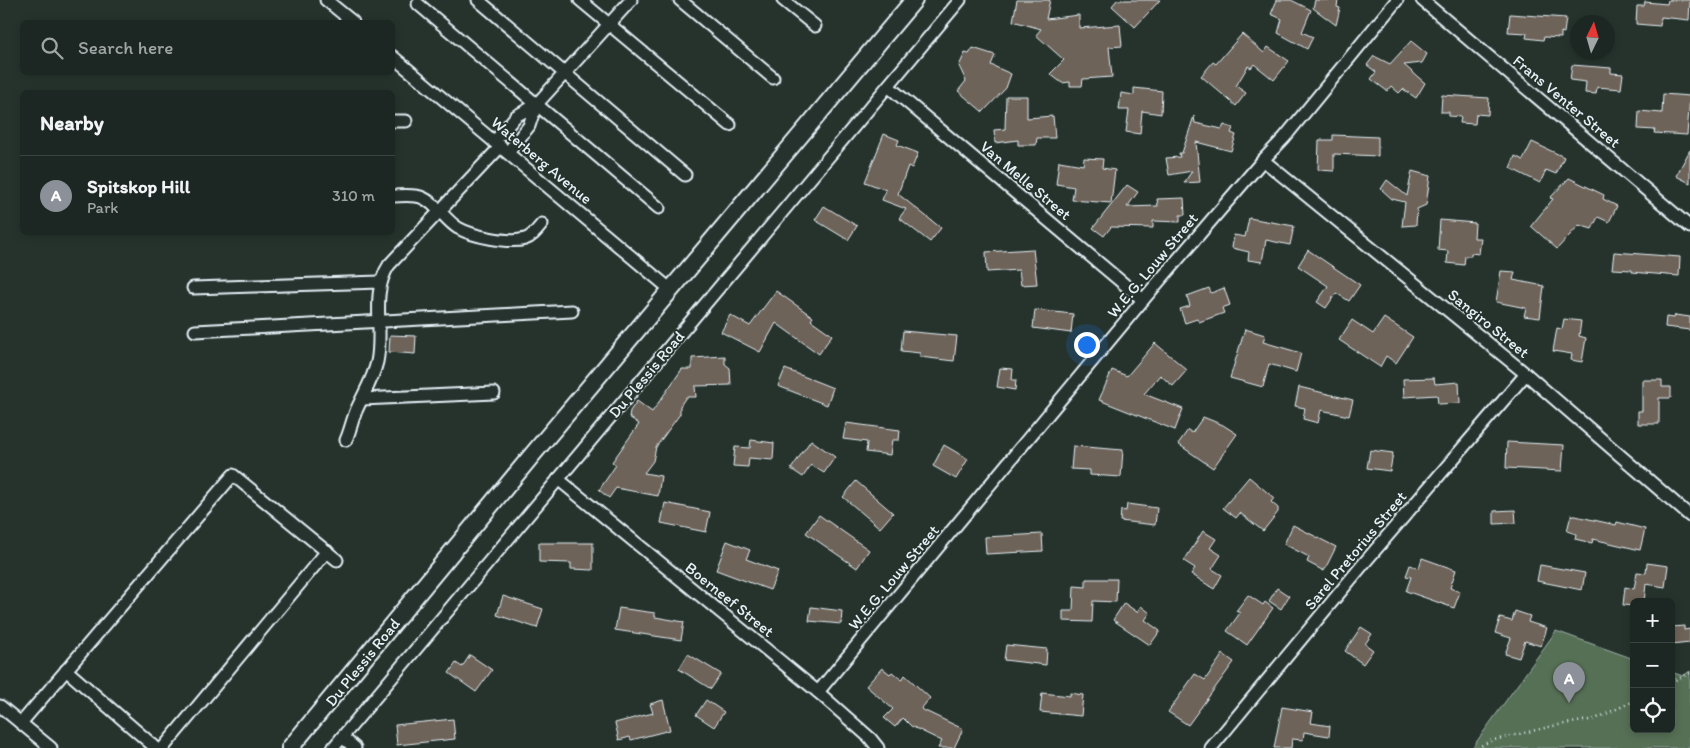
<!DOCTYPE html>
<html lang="en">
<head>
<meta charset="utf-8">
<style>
  :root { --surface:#1c2622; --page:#29322f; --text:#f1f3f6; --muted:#a0a5a5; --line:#3a4340; --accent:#8c9099 }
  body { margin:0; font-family:Itim,sans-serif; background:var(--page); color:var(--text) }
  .controls { position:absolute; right:15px; bottom:15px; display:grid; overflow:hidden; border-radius:8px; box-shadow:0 2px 8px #0003 }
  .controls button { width:45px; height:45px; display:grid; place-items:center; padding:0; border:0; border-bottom:1px solid var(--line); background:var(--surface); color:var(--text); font:25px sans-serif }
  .compass { position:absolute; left:1570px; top:15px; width:45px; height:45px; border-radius:50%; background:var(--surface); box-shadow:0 2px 8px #0003; rotate:5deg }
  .you { position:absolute; left:1086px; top:344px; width:18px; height:18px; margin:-12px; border:4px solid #fff; border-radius:50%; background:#1a73e8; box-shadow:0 0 0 8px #1a73e833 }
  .badge { display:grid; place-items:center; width:32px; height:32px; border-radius:50%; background:var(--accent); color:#fff; font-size:16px; font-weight:700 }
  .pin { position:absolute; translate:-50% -41px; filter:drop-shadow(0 1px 2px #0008) }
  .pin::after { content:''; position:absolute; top:26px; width:18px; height:15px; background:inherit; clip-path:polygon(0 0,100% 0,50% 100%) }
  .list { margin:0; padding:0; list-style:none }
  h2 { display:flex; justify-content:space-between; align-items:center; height:65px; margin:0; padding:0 20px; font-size:21px }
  h2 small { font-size:16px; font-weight:400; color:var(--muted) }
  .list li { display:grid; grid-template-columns:32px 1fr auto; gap:15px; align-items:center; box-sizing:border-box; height:80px; padding:0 20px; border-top:1px solid var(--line) }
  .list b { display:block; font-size:19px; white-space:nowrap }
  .list p { margin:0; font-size:16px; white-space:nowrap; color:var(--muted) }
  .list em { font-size:16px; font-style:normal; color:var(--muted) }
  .icon { flex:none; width:28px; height:28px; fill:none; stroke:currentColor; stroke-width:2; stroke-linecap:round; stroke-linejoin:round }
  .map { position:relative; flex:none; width:1690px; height:748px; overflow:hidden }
  .search { position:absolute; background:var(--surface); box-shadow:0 2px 8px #0003; left:20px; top:20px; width:375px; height:55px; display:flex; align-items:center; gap:12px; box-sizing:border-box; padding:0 18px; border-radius:8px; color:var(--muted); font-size:19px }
  .panel { position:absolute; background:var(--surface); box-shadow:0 2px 8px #0003; left:20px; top:90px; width:375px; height:145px; border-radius:8px }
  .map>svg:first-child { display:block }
  .green { fill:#567057; stroke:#9fb0a8 }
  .building { fill:#6e6358; stroke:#e8f1f8 }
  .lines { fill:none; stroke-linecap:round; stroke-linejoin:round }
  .street-casing { stroke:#e8f1f8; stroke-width:15 }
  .secondary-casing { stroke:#e8f1f8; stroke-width:20 }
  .path { stroke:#e8f1f8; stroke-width:2.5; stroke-dasharray:1 4; stroke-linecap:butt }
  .street { stroke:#26332d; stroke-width:11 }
  .secondary { stroke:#26332d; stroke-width:16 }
  .labels { text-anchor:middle; stroke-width:4; stroke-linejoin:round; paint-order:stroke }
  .street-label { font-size:16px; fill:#e8f1f8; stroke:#26332d }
</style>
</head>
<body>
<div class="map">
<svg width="1690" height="748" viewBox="0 0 1690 748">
  <rect width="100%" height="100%" fill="#26332d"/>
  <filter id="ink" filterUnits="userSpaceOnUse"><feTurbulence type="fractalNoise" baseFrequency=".02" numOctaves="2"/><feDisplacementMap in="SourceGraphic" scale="10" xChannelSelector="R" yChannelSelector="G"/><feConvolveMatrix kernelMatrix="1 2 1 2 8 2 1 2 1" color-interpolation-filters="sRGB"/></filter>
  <g filter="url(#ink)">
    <path class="green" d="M1556 631 1634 659V729H1671V672L1683 676 1690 671V748H1472Z"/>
    <g class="building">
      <path d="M1017 0H1050L1046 19 1079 15V28L1120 25 1122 46 1109 47 1112 77 1083 79 1082 86H1070V82L1062 83 1050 74 1064 60 1036 35 1041 29 1013 21Z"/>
      <path d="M1117 0H1160L1135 27 1112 6Z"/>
      <path d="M1277 0H1291L1311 10 1302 32 1313 37 1307 49 1278 33 1282 19 1271 14Z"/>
      <path d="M1315 0H1338L1337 7 1340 8 1336 25 1313 8Z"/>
      <path d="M1668 0H1690L1689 20 1661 17 1660 26 1636 24 1637 6H1644L1645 2 1667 4Z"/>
      <path d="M1510 14 1566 18 1564 33 1561 32V38L1544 37 1543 40 1526 38 1527 33 1508 32Z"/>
      <path d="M1242 34 1264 53 1268 47 1289 61 1274 80 1254 64 1251 68 1248 66 1236 86 1246 93 1236 106 1201 76 1213 62 1216 64Z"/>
      <path d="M1411 41 1427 54 1422 63 1404 65 1425 83 1416 98 1403 89 1399 93 1391 86 1387 91 1371 79 1376 72 1367 65 1374 56 1390 64Z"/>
      <path d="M973 48 995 55 991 65 1011 74 1006 88 983 112 958 91 966 81 959 66 965 53 969 54Z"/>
      <path d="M1572 65 1611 68V73L1623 74 1621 89 1597 87 1596 94 1585 93 1586 82 1570 80Z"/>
      <path d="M1134 88 1162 91 1161 114 1142 111 1140 134 1126 132 1129 110H1119L1121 93 1134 95Z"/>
      <path d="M1663 94 1690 96 1687 135 1654 133 1655 130 1638 129 1639 111 1662 113Z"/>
      <path d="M1442 95 1489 98 1488 115 1476 114 1475 124 1460 123 1461 117 1449 116V112H1441Z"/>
      <path d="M1006 96H1027V118L1053 116 1055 138H1037L1036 145H1018V140L995 143 994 130 1005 129Z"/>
      <path d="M1194 116 1195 123 1222 129 1224 125 1233 128 1231 133 1236 135 1231 151 1196 142 1200 182 1184 183 1192 171 1169 175 1166 158 1180 157 1179 153H1182Z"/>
      <path d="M884 134 899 140 897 145 918 153 912 168 908 166 898 194 941 228 930 242 899 218 906 209 882 200 886 190 865 182Z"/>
      <path d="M1333 135 1378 137V156L1334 154V171L1318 170 1319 140H1333Z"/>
      <path d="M1532 142 1564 157 1556 174 1546 170 1540 183 1510 168 1515 156 1523 160Z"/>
      <path d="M1690 150V183L1676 176Z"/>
      <path d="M1084 158 1103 159 1102 168 1115 170 1111 203 1072 200 1074 187 1056 184 1059 161 1083 165Z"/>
      <path d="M1412 171 1430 176 1426 205 1417 209 1416 225 1402 226 1405 202 1392 199 1381 189 1387 180 1407 196Z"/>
      <path d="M1569 178 1604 195 1603 199 1617 206 1609 222 1598 217 1592 229 1579 225 1557 249 1531 226 1553 199 1550 198Z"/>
      <path d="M1127 185 1138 192 1127 207 1158 206 1157 199 1184 198 1185 215H1180V222L1153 221V228L1111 227 1104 236 1093 228Z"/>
      <path d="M824 206 857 226 848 240 815 220Z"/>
      <path d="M1249 218 1294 226 1290 245 1266 240 1262 262 1248 260 1249 252 1232 248 1234 235 1245 237Z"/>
      <path d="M1440 220 1475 223 1474 238H1481L1479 254 1471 253V256H1465L1464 265 1447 263 1448 251 1438 250Z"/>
      <path d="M1033 249 1037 284 1021 285 1019 270 987 272 986 252Z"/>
      <path d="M1308 250 1360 285 1349 301 1336 293 1326 308 1317 302 1328 286 1298 266Z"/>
      <path d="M1614 252 1680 257 1679 276 1632 272V270L1612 269Z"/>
      <path d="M1501 271 1515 272 1513 280 1544 286 1540 318 1524 316 1526 308 1496 302Z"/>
      <path d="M1209 288 1211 293 1224 288 1230 305 1222 308 1224 313 1199 322 1197 319 1185 323 1180 309 1190 306 1187 296Z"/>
      <path d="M776 291 813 317 811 320 832 335 819 354 776 323 760 352 721 332 730 315 750 326Z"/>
      <path d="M1035 310 1073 314 1071 333 1033 328Z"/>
      <path d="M1675 315 1690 317V330L1665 327 1666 317 1674 318Z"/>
      <path d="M1384 318 1413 337 1396 363 1386 356 1380 367 1339 340 1352 320 1373 334Z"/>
      <path d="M1564 319 1581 321 1579 336 1586 338 1582 362 1571 360 1572 354 1553 351 1557 328 1562 329Z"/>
      <path d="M1245 329 1265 335 1263 342 1301 353 1296 372 1269 364 1263 387 1230 378Z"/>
      <path d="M903 331 957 336 954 361 920 357V353L901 351Z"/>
      <path d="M390 335 416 336 415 354 389 352Z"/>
      <path d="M1155 343 1187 370 1173 386 1160 375 1144 394 1183 409 1175 430 1099 400 1112 370 1127 376Z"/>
      <path d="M725 356V364L730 368 731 385 695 386 696 397H686L680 406V414L656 447 653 461 644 473 661 476 658 496 616 488 609 498 599 490 616 465 612 462 639 424 629 417 630 411 637 401 652 412 682 369H692V358Z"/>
      <path d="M1000 368 1013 369 1012 380H1016L1015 390 997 387Z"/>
      <path d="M785 369 833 388 827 405 778 386Z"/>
      <path d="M1434 378 1435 384 1459 382 1460 403 1438 404 1437 395 1404 397 1403 379Z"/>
      <path d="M1642 380H1662V387H1671V398H1659V424H1638V411H1642Z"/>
      <path d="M1299 387 1353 400 1349 416 1321 410 1318 423 1303 419 1305 408 1295 406Z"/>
      <path d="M1203 417 1223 425 1237 434 1213 468 1178 444 1188 430 1192 433Z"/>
      <path d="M846 423 900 430 899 440H892L890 455 866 452 867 442 843 439Z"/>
      <path d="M751 440 774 443 773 460 749 458 748 467 733 466 735 447 750 448Z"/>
      <path d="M811 440 835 457 824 473 811 465 803 477 791 469Z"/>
      <path d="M1507 442 1564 445 1562 471 1506 468Z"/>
      <path d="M944 445 968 459 956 479 933 466Z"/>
      <path d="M1073 446 1123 450 1121 477 1090 475V470L1071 469Z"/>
      <path d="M1370 450 1393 453 1390 471 1367 468Z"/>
      <path d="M1249 477 1274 498 1271 502 1278 508V512L1263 531 1240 513 1236 518 1223 508Z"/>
      <path d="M856 481 893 513 880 528 843 497Z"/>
      <path d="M665 503 710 512 706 532 661 523Z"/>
      <path d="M1127 504 1157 508 1155 525 1120 521 1121 510 1126 511Z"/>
      <path d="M1515 510 1516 523 1494 524V511Z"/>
      <path d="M819 515 869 550 857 568 806 533Z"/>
      <path d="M1571 515 1616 525 1617 522 1645 529 1640 550 1593 539 1592 543 1575 539 1576 534 1567 531Z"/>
      <path d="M1293 525 1336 547 1324 571 1307 562 1309 557 1284 544Z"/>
      <path d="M1203 531 1216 539 1210 548 1221 555 1212 569 1222 575 1214 589 1191 574 1195 568 1184 561Z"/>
      <path d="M1042 534 1043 551 986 554 985 537Z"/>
      <path d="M727 541 750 550 746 559 778 571 770 590 716 570Z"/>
      <path d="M539 543H593V570L571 569V563L539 562Z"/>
      <path d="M1422 558 1456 570 1450 588 1460 592 1454 608 1406 591 1411 577 1406 576 1410 565 1419 568Z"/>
      <path d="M1647 563 1668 566 1665 587 1646 584 1644 602H1634V606L1623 605 1625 587 1634 589 1637 572 1646 573Z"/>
      <path d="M1540 565 1585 573 1582 590 1537 581Z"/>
      <path d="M1086 579H1117L1116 602 1093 601 1092 622 1063 621V611H1073L1074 586 1086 587Z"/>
      <path d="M1277 588 1289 596 1281 609 1269 601Z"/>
      <path d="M1248 595 1263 605 1265 602 1273 608 1247 645 1227 631 1240 613 1236 611Z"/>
      <path d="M503 596 543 609 537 628 497 615Z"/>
      <path d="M1124 603 1137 612 1141 606 1150 613 1145 620 1160 631 1150 645 1113 620Z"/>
      <path d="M811 607 842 611 841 624 809 621Z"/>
      <path d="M619 608 655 613V617L684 622 681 640 615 630Z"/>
      <path d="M1515 611 1530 616 1528 622 1547 628 1541 646 1525 641 1519 658 1505 654 1511 638 1495 633 1500 618 1512 621Z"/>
      <path d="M1684 626V630L1690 629V643L1671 645V627Z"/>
      <path d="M1361 627 1372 634 1365 644 1373 650 1363 664 1345 651Z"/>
      <path d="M1006 645 1047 649 1046 665 1004 660Z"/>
      <path d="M688 654 721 674 711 689 679 669Z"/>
      <path d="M1223 654 1234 662 1188 725 1168 712 1195 674 1205 680Z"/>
      <path d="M470 655 492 670 476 692 449 673 456 663 462 667Z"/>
      <path d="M882 668 890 674 892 672 902 680 905 675 930 698 921 709 963 729 954 748H938L942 741 911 726 903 718 895 727 884 718 893 709 866 686Z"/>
      <path d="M1042 693 1070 696V693L1083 695 1081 716 1040 712Z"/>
      <path d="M663 700 670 730 631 740 630 737 619 740 615 723 653 713 650 704Z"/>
      <path d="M706 700 724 712 714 727 696 715Z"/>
      <path d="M1282 707 1313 712 1311 723 1330 726 1329 736 1304 732 1303 740 1292 739 1291 748H1274Z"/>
      <path d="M453 719 455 739 397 745 395 725Z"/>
    </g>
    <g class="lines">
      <g class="street-casing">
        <g id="street">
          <path d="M326 0 353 22"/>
          <path d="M478 0 685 175"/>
          <path d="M580 0 730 125"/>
          <path d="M680 0 773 78"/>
          <path d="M783 0 815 26"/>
          <path d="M1422 0 1690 227"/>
          <path d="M418 4 659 208"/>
          <path d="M392 56 671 290"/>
          <path d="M888 86 1143 300"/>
          <path d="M392 121H406"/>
          <path d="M494 142 516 116 536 105 631 0"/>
          <path d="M508 152 529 126 536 105"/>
          <path d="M1263 160 1526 374 1690 516"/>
          <path d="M392 196C401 196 415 194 423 198 437 204 445 220 458 228 472 236 509 244 525 239 532 237 537 230 542 224"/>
          <path d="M193 288 380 282"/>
          <path d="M195 331 572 311"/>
          <path d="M362 399 494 393"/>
          <path d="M346 440C350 431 352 421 356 411 363 395 373 379 377 362 384 329 370 294 389 265L501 146"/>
          <path d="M558 479 818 692 870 738 878 748"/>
          <path d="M66 670 156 748"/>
          <path d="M818 692 1143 300 1263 160 1284 138 1397 0"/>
          <path d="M0 706 51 748"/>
          <path d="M21 723 233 475 337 560"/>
          <path d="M342 737 355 748"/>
          <path d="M163 748 327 551"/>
          <path d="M333 748 960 0"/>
          <path d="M1211 748 1365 562 1526 374"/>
        </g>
      </g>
      <g class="secondary-casing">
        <path id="secondary" d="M290 748 533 454 914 0"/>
      </g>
      <g class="path">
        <path d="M1671 682 1690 673"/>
        <path d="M1477 748 1490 741 1553 726 1595 719 1634 701"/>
      </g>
      <use href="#street" class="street"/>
      <use href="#secondary" class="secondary"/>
    </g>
  </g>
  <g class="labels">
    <g class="street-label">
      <text transform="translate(1567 101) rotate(40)" y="6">Frans Venter Street</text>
      <text transform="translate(542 160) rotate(40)" y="6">Waterberg Avenue</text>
      <text transform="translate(1026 180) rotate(40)" y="6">Van Melle Street</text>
      <text transform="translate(1152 265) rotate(-50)" y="6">W.E.G. Louw Street</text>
      <text transform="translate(1489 323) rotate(39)" y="6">Sangiro Street</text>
      <text transform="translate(646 374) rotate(-50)" y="6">Du Plessis Road</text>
      <text transform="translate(1355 550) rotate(-50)" y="6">Sarel Pretorius Street</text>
      <text transform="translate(893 577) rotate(-50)" y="6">W.E.G. Louw Street</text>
      <text transform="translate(730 599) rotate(39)" y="6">Boerneef Street</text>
      <text transform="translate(362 662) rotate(-51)" y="6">Du Plessis Road</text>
    </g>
  </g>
</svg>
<div class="controls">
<button>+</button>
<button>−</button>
<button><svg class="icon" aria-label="locate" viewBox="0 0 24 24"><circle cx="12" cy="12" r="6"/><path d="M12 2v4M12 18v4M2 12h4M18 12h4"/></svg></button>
</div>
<svg class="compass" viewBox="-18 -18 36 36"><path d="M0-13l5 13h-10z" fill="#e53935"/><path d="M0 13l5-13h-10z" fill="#a0a5a5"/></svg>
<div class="you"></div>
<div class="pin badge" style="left:1569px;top:703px">A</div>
<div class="search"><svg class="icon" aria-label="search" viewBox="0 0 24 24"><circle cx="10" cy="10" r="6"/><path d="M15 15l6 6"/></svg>Search here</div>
<section class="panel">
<h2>Nearby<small></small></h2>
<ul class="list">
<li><span class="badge">A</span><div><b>Spitskop Hill</b><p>Park</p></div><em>310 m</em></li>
</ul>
</section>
</div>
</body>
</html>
